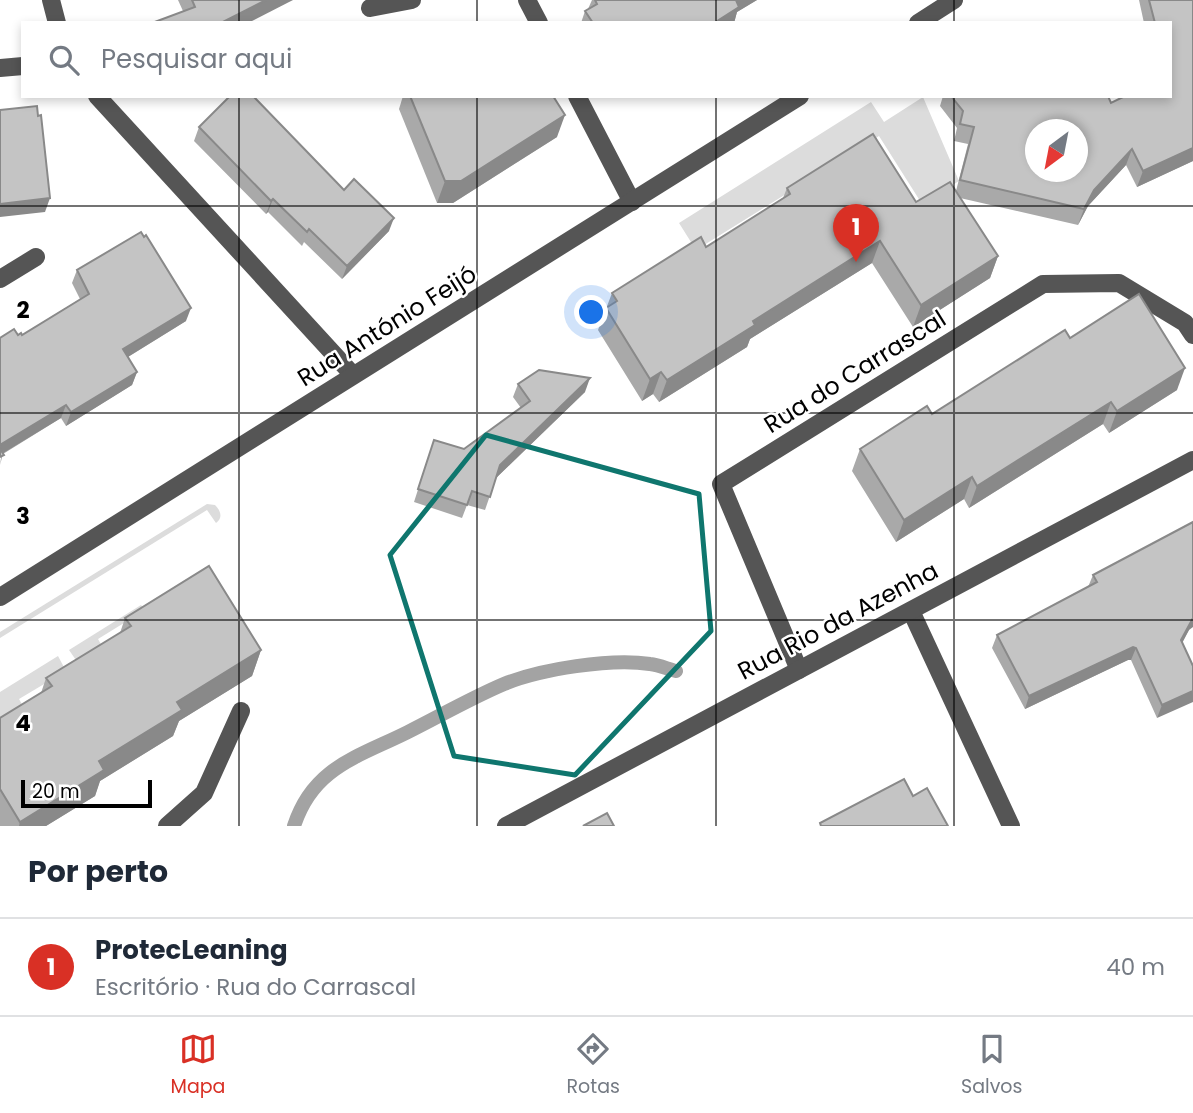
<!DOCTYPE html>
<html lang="pt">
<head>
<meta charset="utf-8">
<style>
  :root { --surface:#fff; --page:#f2f2f3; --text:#1f2937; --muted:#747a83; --line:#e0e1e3; --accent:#d93025 }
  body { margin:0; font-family:Poppins,sans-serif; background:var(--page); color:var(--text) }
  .compass { position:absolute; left:1025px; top:119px; width:63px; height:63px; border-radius:50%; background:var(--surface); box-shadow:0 4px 10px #0003; rotate:212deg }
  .scale { position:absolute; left:21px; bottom:18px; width:131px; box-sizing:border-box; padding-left:7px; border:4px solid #000; border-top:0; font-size:19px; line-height:24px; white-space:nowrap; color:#000; -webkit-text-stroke:5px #fff; paint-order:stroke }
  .you { position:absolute; left:592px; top:313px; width:24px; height:24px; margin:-18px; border:5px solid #fff; border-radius:50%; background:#1a73e8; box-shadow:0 0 0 10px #1a73e833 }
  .badge { display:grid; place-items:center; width:46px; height:46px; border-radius:50%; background:var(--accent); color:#fff; font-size:23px; font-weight:700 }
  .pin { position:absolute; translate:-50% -58px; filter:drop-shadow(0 2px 4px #0008) }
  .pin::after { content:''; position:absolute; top:37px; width:24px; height:21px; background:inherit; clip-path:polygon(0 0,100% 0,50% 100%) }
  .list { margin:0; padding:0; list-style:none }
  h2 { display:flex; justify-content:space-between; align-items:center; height:91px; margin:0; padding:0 28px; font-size:30px }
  h2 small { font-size:23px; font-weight:400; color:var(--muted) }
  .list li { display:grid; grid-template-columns:46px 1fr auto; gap:21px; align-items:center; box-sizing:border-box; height:98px; padding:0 28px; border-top:2px solid var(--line) }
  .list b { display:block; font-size:26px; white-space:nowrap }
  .list p { margin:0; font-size:23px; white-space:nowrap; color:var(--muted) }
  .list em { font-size:23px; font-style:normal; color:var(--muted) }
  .icon { flex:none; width:38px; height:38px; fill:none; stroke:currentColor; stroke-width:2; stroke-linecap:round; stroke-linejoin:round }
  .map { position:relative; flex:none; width:1193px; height:826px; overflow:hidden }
  .search { position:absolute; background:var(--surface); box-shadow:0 4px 10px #0003; left:21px; right:21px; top:21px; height:77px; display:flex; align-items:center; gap:18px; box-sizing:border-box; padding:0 24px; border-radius:0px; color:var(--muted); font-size:26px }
  .sheet { height:189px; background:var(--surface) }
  nav { display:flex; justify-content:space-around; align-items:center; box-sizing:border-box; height:98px; border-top:2px solid var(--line); background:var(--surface); font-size:19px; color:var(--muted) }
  nav a { display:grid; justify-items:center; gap:4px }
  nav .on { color:var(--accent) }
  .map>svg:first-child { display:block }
  .green { fill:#dcdcdc }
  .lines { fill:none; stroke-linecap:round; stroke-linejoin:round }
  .stream { stroke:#a3a3a3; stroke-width:14 }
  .minor { stroke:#555; stroke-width:18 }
  .wall { fill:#a9a9a9 }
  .shaded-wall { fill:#898989 }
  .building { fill:#c4c4c4; stroke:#898989; stroke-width:2; fill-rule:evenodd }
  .marked { fill:none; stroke:#0f766e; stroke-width:5; stroke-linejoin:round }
  .grid { fill:none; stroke:#000; stroke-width:2; stroke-opacity:0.55 }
  .labels { text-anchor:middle; stroke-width:5; stroke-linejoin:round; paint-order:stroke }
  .street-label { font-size:24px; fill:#000; stroke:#fff }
  .grid-label { font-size:23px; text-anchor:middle; font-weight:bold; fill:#000; stroke:#fff; stroke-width:5; stroke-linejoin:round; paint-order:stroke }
</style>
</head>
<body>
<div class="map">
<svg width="1193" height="826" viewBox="0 0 1193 826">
  <rect width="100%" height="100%" fill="#fff"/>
  <g class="green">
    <path d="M923 97 959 181 922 204 879 136 696 250 679 223 871 102 884 122Z"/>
    <path d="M207 504 215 505C221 511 223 518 216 523L207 510 0 638V632Z"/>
    <path d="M141 605 145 610 98 639 103 648 78 663 69 650Z"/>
    <path d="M58 656 66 671 19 699 24 708 0 723V692Z"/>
  </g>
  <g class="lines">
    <path class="stream" d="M294 826C313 767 358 757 408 732 440 716 471 698 504 684 541 669 611 658 650 664 659 665 668 669 676 671"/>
    <g class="minor">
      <path d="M51 0 57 23"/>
      <path d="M527 0 539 23"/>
      <path d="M370 8 412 0"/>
      <path d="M918 23 954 0"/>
      <path d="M0 68 23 66"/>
      <path d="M97 96 353 375"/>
      <path d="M577 96 632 202"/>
      <path d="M0 279 36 257"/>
      <path d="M0 597 800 96"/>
      <path d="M911 611 1011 826"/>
      <path d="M799 670 721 484 1043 284 1119 283 1185 323 1193 335"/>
      <path d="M167 826 204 793 241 711"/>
      <path d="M506 826 1193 460"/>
    </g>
  </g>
  <g class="wall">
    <path d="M178 0H293L183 11Z"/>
    <path d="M592 0H757L737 12 734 23H581L585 11 588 9Z"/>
    <path d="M1139 0H1193V161L1137 187 1126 165 1088 206 1078 225 960 198 998 256 990 278 913 327 872 263 750 339 747 347 659 402 653 394 642 401 598 330 612 293 706 247 783 198 787 188 916 202 956 191 968 144 954 141 957 128 940 106 943 96H1108L1111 103 1170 96V23H1144Z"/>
    <path d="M403 96H553L557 137 453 203H437L399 109Z"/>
    <path d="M199 127 344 190 389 231 342 279 304 242 302 246 268 212 266 214 194 141Z"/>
    <path d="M77 270 186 321 128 357 137 372 132 385 66 426 61 418 3 454 0 465 18 335H22L80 299 72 283Z"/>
    <path d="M1070 338 1177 390 1109 433 1103 424 969 508 964 499 896 542 852 471 860 449 932 414Z"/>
    <path d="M518 384 585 392 496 478 485 510 467 505 462 518 414 502 434 440 464 449 521 408 513 397Z"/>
    <path d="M1093 575 1189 630 1182 642 1193 666 1157 718 1131 660H1128L1025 709 992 648 997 635 1088 587Z"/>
    <path d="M125 618 261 650 252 676 179 721 173 736 100 781 95 796 46 826H0V718L41 693 46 678 120 633Z"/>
  </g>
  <g class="shaded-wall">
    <path d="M266 0H293L248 23H221Z"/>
    <path d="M736 0H757L737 12 734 23H714Z"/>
    <path d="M565 115 557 137 453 203H437L445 181Z"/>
    <path d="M1193 148V161L1137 187 1143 171Z"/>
    <path d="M1132 149 1126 165 1088 206 1078 225 1084 209 1094 190Z"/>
    <path d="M50 198 45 212 0 217V204Z"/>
    <path d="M273 199 268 212 266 214 271 201Z"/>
    <path d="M394 218 389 231 342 279 347 266Z"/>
    <path d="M880 241 872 263 750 339 747 347 659 402 667 380 753 321Z"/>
    <path d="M998 256 990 278 913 327 921 305Z"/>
    <path d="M191 308 186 321 118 363 123 349Z"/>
    <path d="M1185 368 1177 390 1109 433 1117 411Z"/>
    <path d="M137 372 132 385 66 426 71 412Z"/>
    <path d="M661 372 653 394 642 401 650 379Z"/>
    <path d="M590 378 585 392 495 479 500 465Z"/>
    <path d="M1111 402 1103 424 969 508 977 486Z"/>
    <path d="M66 405 61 418 0 455V445Z"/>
    <path d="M972 477 964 499 896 542 904 520Z"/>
    <path d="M1193 618V627L1189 630 1177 653 1181 640Z"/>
    <path d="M1133 647 1136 648 1131 660H1128L1025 709 1029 696Z"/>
    <path d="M261 650 252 676 179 721 173 736 100 781 95 796 46 826H19L20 822 177 702Z"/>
    <path d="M1193 691V702L1157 718 1162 705Z"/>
  </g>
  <g class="building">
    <path d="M192 0H266L221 23H152L195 7Z"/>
    <path d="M595 0H736L739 7 714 23H593L585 11 597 4Z"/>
    <path d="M1149 0H1193V148L1143 171 1132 149 1094 190 1084 209 960 180 974 127 960 124 963 111 951 96H1108L1111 103 1125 96H1170V23H1155ZM1035 130H1077V172H1035Z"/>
    <path d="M230 96H253L344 190 354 179 394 218 347 266 309 229 307 232 273 199 271 201 199 127Z"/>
    <path d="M410 96H553L565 115 461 181H445Z"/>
    <path d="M37 106 38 116 41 115 50 198 0 204V110Z"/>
    <path d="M873 134 916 202 950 182 998 256 921 305 880 241 753 321 755 325 667 380 661 372 650 379 606 308 617 301 612 293 701 237 706 247 790 194 787 188Z"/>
    <path d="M141 232 144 237 146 235 191 308 123 349 137 372 71 412 66 405 0 445V338L14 329 18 335 21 333 22 335 89 294 77 270Z"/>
    <path d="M1139 294 1185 368 1117 411 1111 402 977 486 972 477 904 520 860 449 927 406 932 414 1065 330 1070 338Z"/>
    <path d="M539 370 590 378 500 465 490 497 472 491 467 505 418 489 434 440 464 449 530 401 518 384Z"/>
    <path d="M0 449 4 455 0 457Z"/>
    <path d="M1193 522V618L1181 640 1193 666V691L1162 705 1136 648 1133 647 1029 696 997 635 1097 582 1093 575Z"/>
    <path d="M209 566 261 650 177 702 182 710 99 761 104 770 20 822 0 789V718L52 686 46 678 131 626 125 618Z"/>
    <path d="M904 779 913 796 927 788 948 826H821L820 823Z"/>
    <path d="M607 813 614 826H583Z"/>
  </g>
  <path class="marked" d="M486 435 699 494 711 631 575 775 454 756 390 555Z"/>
  <path class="grid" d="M239 0V23M477 0V23M716 0V23M954 0V23M239 96V826M477 96V826M716 96V826M954 96V826M0 206H1193M0 413H1193M0 620H1193"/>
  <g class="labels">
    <g class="street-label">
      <text transform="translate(387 326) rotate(-32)" y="8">Rua António Feijó</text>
      <text transform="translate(855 372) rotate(-32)" y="8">Rua do Carrascal</text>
      <text transform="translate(838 621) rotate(-28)" y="8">Rua Rio da Azenha</text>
    </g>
  </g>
  <g class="grid-label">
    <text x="23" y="318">2</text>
    <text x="23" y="524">3</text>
    <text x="23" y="731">4</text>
  </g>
</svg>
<svg class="compass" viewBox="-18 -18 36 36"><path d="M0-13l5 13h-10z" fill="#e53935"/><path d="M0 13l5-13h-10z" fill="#747a83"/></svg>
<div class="scale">20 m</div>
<div class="you"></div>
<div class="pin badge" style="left:856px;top:262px">1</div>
<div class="search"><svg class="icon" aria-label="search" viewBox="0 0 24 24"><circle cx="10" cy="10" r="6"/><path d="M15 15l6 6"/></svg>Pesquisar aqui</div>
</div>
<section class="sheet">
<h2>Por perto<small></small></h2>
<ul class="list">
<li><span class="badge">1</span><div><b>ProtecLeaning</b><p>Escritório · Rua do Carrascal</p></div><em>40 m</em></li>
</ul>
</section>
<nav>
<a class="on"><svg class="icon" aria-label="map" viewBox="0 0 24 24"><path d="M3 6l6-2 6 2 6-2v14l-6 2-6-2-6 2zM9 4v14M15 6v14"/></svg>Mapa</a>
<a><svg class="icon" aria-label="directions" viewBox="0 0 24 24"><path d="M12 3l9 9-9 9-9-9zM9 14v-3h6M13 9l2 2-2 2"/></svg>Rotas</a>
<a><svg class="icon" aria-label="saved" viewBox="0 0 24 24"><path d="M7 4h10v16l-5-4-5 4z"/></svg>Salvos</a>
</nav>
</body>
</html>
